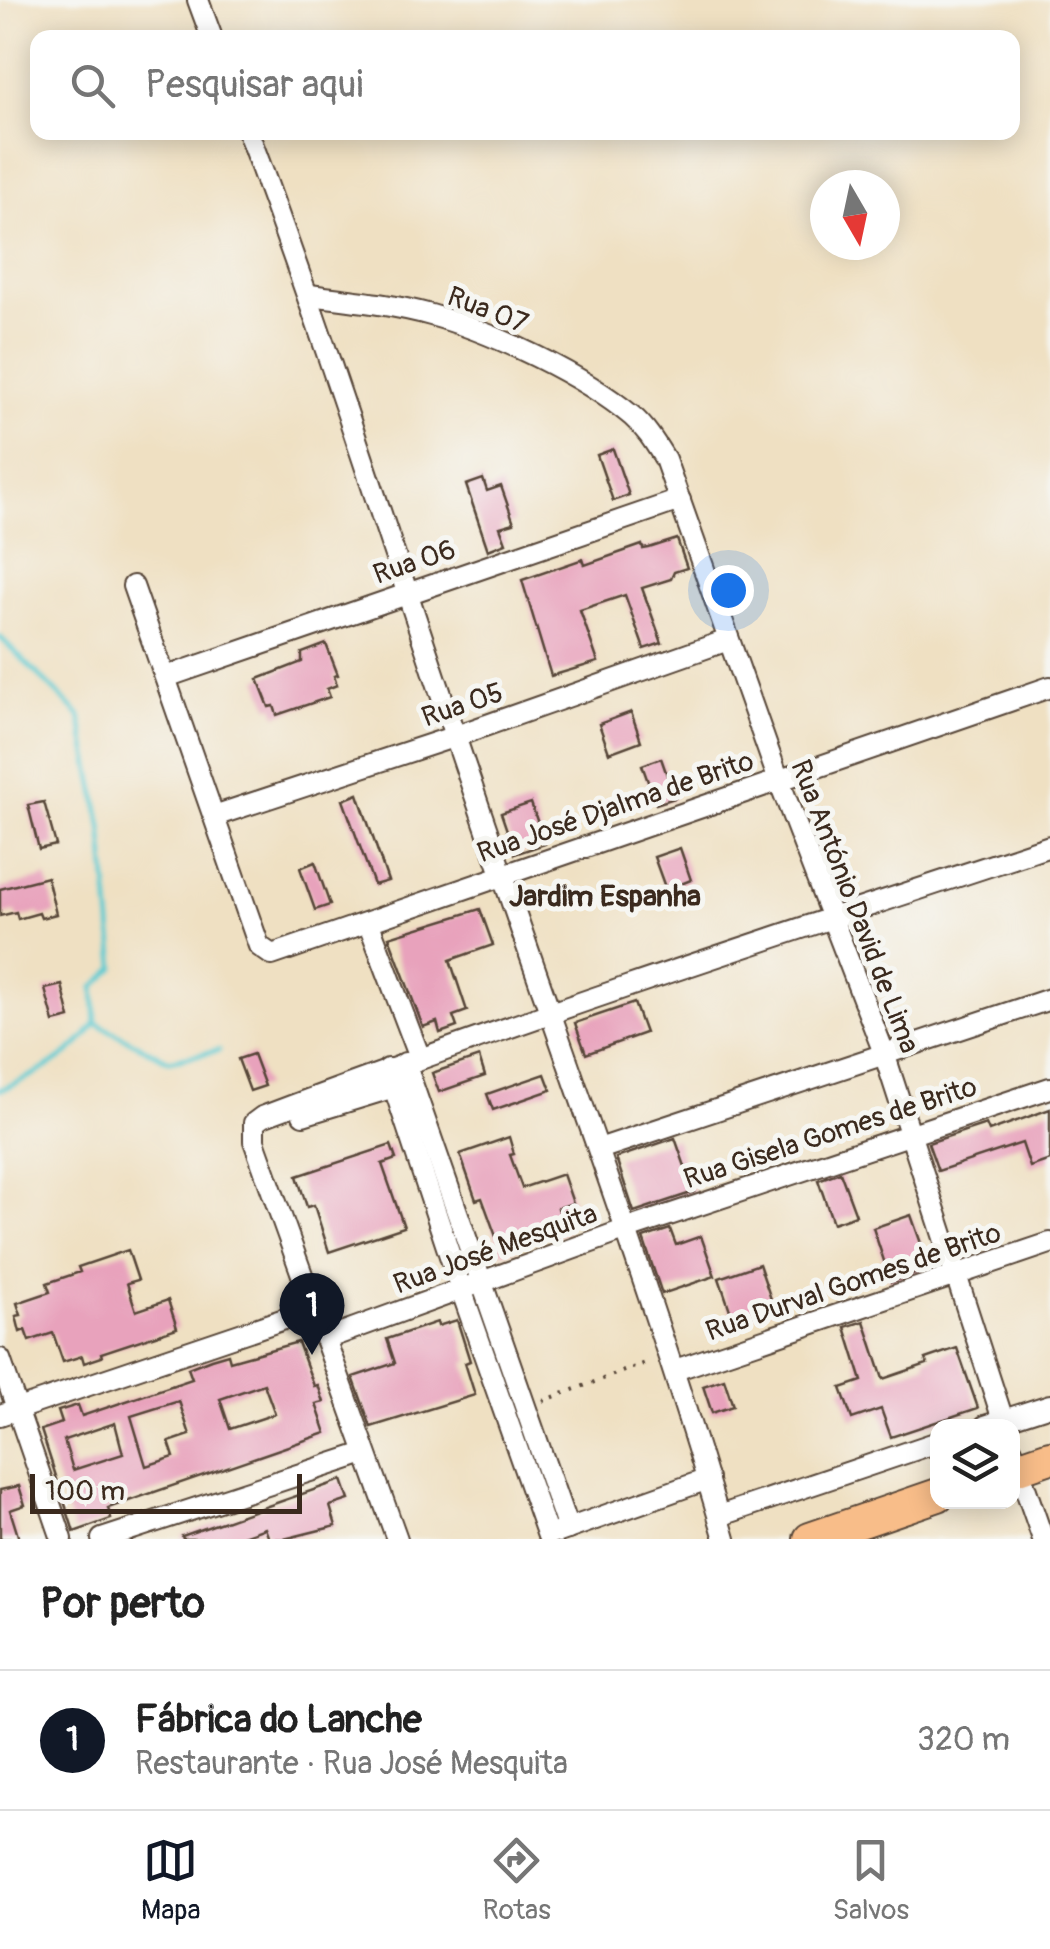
<!DOCTYPE html>
<html lang="pt">
<head>
<meta charset="utf-8">
<style>
  :root { --surface:#fff; --page:#f2f2f2; --text:#222; --muted:#767676; --line:#e0e0e0; --accent:#111827 }
  body { margin:0; font-family:Pangolin,sans-serif; background:var(--page); color:var(--text) }
  .controls { position:absolute; right:30px; bottom:30px; display:grid; overflow:hidden; border-radius:20px; box-shadow:0 5px 25px #0003 }
  .controls button { width:90px; height:90px; display:grid; place-items:center; padding:0; border:0; border-bottom:2px solid var(--line); background:var(--surface); color:var(--text); font:50px sans-serif }
  .compass { position:absolute; left:810px; top:170px; width:90px; height:90px; border-radius:50%; background:var(--surface); box-shadow:0 5px 25px #0003; rotate:171deg }
  .scale { position:absolute; left:30px; bottom:25px; width:272px; box-sizing:border-box; padding-left:10px; border:5px solid #3b2a1e; border-top:0; font-size:28px; line-height:35px; white-space:nowrap; color:#3b2a1e; -webkit-text-stroke:8px #f6f6f2; paint-order:stroke }
  .you { position:absolute; left:728px; top:590px; width:35px; height:35px; margin:-25px; border:8px solid #fff; border-radius:50%; background:#1a73e8; box-shadow:0 0 0 15px #1a73e833 }
  .badge { display:grid; place-items:center; width:65px; height:65px; border-radius:50%; background:var(--accent); color:#fff; font-size:32px; font-weight:700 }
  .pin { position:absolute; translate:-50% -82px; filter:drop-shadow(0 2px 5px #0008) }
  .pin::after { content:''; position:absolute; top:52px; width:35px; height:30px; background:inherit; clip-path:polygon(0 0,100% 0,50% 100%) }
  .list { margin:0; padding:0; list-style:none }
  h2 { display:flex; justify-content:space-between; align-items:center; height:130px; margin:0; padding:0 40px; font-size:42px }
  h2 small { font-size:32px; font-weight:400; color:var(--muted) }
  .list li { display:grid; grid-template-columns:65px 1fr auto; gap:30px; align-items:center; box-sizing:border-box; height:140px; padding:0 40px; border-top:2px solid var(--line) }
  .list b { display:block; font-size:38px; white-space:nowrap }
  .list p { margin:0; font-size:32px; white-space:nowrap; color:var(--muted) }
  .list em { font-size:32px; font-style:normal; color:var(--muted) }
  .icon { flex:none; width:55px; height:55px; fill:none; stroke:currentColor; stroke-width:2; stroke-linecap:round; stroke-linejoin:round }
  .map { position:relative; flex:none; width:1050px; height:1539px; overflow:hidden }
  .search { position:absolute; background:var(--surface); box-shadow:0 5px 25px #0003; left:30px; right:30px; top:30px; height:110px; display:flex; align-items:center; gap:25px; box-sizing:border-box; padding:0 35px; border-radius:20px; color:var(--muted); font-size:38px }
  .sheet { height:270px; background:var(--surface) }
  nav { display:flex; justify-content:space-around; align-items:center; box-sizing:border-box; height:140px; border-top:2px solid var(--line); background:var(--surface); font-size:28px; color:var(--muted) }
  nav a { display:grid; justify-items:center; gap:5px }
  nav .on { color:var(--accent) }
  .map>svg:first-child { display:block }
  .lines { fill:none; stroke-linecap:round; stroke-linejoin:round }
  .stream { stroke:#5dcbd1; stroke-width:5 }
  .building { fill:#e8a2bc; fill-rule:evenodd }
  .street-casing { stroke:#564537; stroke-width:24 }
  .primary-casing { stroke:#564537; stroke-width:36 }
  .path { stroke:#564537; stroke-width:4; stroke-dasharray:2.5 8; stroke-linecap:butt }
  .street { stroke:#fff; stroke-width:20 }
  .primary { stroke:#f8bd89; stroke-width:32 }
  .labels { text-anchor:middle; stroke-width:10; stroke-linejoin:round; paint-order:stroke }
  .street-label { font-size:28px; fill:#3b2a1e; stroke:#f6f6f2 }
  .neighbourhood-label { font-size:30px; font-weight:bold; fill:#3b2a1e; stroke:#f6f6f2 }
</style>
</head>
<body>
<div class="map">
<svg width="1050" height="1539" viewBox="0 0 1050 1539">
  <rect width="100%" height="100%" fill="#f6f6f2"/>
  <filter id="ink" filterUnits="userSpaceOnUse"><feTurbulence type="fractalNoise" baseFrequency=".01" numOctaves="2"/><feDisplacementMap in="SourceGraphic" scale="20" xChannelSelector="R" yChannelSelector="G"/><feConvolveMatrix kernelMatrix="1 2 1 2 8 2 1 2 1" color-interpolation-filters="sRGB"/></filter>
  <filter id="wash" filterUnits="userSpaceOnUse"><feTurbulence type="fractalNoise" baseFrequency=".0048" numOctaves="4" result="noise"/><feDisplacementMap in="SourceGraphic" scale="40" xChannelSelector="R" yChannelSelector="G"/><feGaussianBlur stdDeviation="2.25" result="paint"/><feColorMatrix in="noise" values="0 0 0 0 0 0 0 0 0 0 0 0 0 0 0 0 0 1.4 0 .05"/><feComposite in="paint" operator="in"/></filter>
  <g filter="url(#wash)">
    <rect width="100%" height="100%" fill="#efe0c2"/>
    <g class="lines">
      <g class="stream">
        <path d="M0 637 80 716 102 826 115 968 94 987 96 1023 169 1061 219 1050"/>
        <path d="M0 1090C37 1074 72 1058 96 1023"/>
      </g>
    </g>
    <g id="blocks">
      <g class="building">
        <path d="M613 449 629 495 613 501 597 455Z"/>
        <path d="M483 479 487 491 501 486 514 523 500 527 506 543 488 550 466 485Z"/>
        <path d="M677 539 687 568 674 572 671 579 642 588 662 643 644 649 625 595 580 610 598 662 551 676 522 580 583 559 585 565 642 545 643 549 649 548Z"/>
        <path d="M326 644 338 675 334 676 337 685 327 689 330 697 277 715 274 706 269 707 258 679 302 662V653Z"/>
        <path d="M631 712 641 741 609 753 599 724Z"/>
        <path d="M661 758 675 798 656 804 642 765Z"/>
        <path d="M358 794 388 881 374 885 343 800Z"/>
        <path d="M44 802 56 845 39 849 28 805Z"/>
        <path d="M531 803 545 844 515 854 501 813Z"/>
        <path d="M680 848 691 880 666 890 654 857Z"/>
        <path d="M315 862 330 905 315 910 300 868Z"/>
        <path d="M47 877 56 914 41 918 39 913 18 919 16 912 0 916V889Z"/>
        <path d="M480 909 493 945 450 960 467 1011 453 1016 457 1027 440 1033 437 1022 423 1027 389 937Z"/>
        <path d="M62 985 70 1018 54 1022 45 989Z"/>
        <path d="M634 1003 645 1033 586 1054 575 1023Z"/>
        <path d="M253 1054 265 1086 250 1091 238 1059Z"/>
        <path d="M479 1057 485 1076 439 1092 432 1073Z"/>
        <path d="M545 1074 551 1090 493 1110 487 1094Z"/>
        <path d="M1050 1109V1160L1030 1167 1022 1143 938 1171 928 1143 986 1124 989 1131Z"/>
        <path d="M509 1137 514 1154 510 1155 522 1188 563 1174 573 1203 558 1208 567 1232 552 1237 549 1227 517 1238 520 1247 502 1253 482 1198 476 1200 460 1154Z"/>
        <path d="M675 1138 694 1192 634 1212 616 1158Z"/>
        <path d="M391 1145 396 1159 382 1164 404 1227 329 1252 314 1205 307 1207 297 1176Z"/>
        <path d="M840 1172 856 1215 833 1223 818 1180Z"/>
        <path d="M911 1215 930 1269 891 1282 873 1228Z"/>
        <path d="M670 1229 676 1245 701 1236 715 1276 662 1294 643 1238Z"/>
        <path d="M128 1250 138 1280 127 1283 136 1311 168 1300 177 1328 101 1353 102 1357 84 1363 82 1356 63 1362 53 1333 29 1341 25 1330 20 1332 16 1316 21 1315 17 1303 50 1292 47 1283 80 1272 78 1267Z"/>
        <path d="M759 1264 774 1308 734 1322 719 1278Z"/>
        <path d="M457 1320 470 1361 465 1363 475 1395 371 1427 353 1377 395 1363 387 1339 437 1322 438 1326Z"/>
        <path d="M864 1321 883 1379 927 1364 925 1359 957 1348 978 1408 891 1437 881 1409 852 1419 841 1388 862 1381 845 1327Z"/>
        <path d="M298 1342 314 1386 318 1385 324 1402 316 1404 326 1433 108 1508 111 1519 74 1532 41 1430 62 1423 58 1411 78 1405 82 1416 192 1379 188 1368 211 1359 228 1354 230 1361ZM264 1384 275 1414 230 1429 220 1399ZM179 1401 190 1435 169 1442 174 1457 146 1466 131 1416ZM115 1423 123 1454 73 1470 64 1440Z"/>
        <path d="M724 1379 733 1406 712 1413 703 1386Z"/>
        <path d="M342 1480 349 1500 330 1506 336 1526 284 1539H269L265 1528 235 1539H183L182 1536Z"/>
        <path d="M19 1486 25 1505 10 1510 19 1539H0V1490Z"/>
      </g>
    </g>
  </g>
  <g filter="url(#ink)">
    <use href="#blocks" fill-opacity="0" stroke="#564537" stroke-width="2.5"/>
    <g class="lines">
      <g class="street-casing">
        <g id="street">
          <path d="M198 0 212 38"/>
          <path d="M248 132C340 377 416 627 502 874 578 1096 660 1314 725 1539"/>
          <path d="M309 295C350 300 391 304 431 315 493 332 583 375 632 416 646 428 655 443 665 459L778 778 884 1053 1005 1426"/>
          <path d="M133 586 259 946 272 955 1050 687"/>
          <path d="M166 677 680 500"/>
          <path d="M214 816 456 736 728 640"/>
          <path d="M369 924 420 1058"/>
          <path d="M405 1063 568 1529"/>
          <path d="M388 1069 461 1289 548 1536"/>
          <path d="M303 1115 404 1084"/>
          <path d="M599 1149 1050 999"/>
          <path d="M325 1339 627 1229 1050 1088"/>
          <path d="M0 1359 62 1539"/>
          <path d="M675 1370 1050 1243"/>
          <path d="M0 1415 314 1309"/>
          <path d="M985 1426 1050 1405"/>
          <path d="M1012 1450 1043 1539"/>
          <path d="M719 1516 938 1442"/>
          <path d="M559 1532 708 1479"/>
          <path d="M102 1539 365 1453"/>
          <path d="M397 1539 254 1141V1123L262 1117C522 1019 786 933 1050 846"/>
        </g>
      </g>
      <g class="primary-casing">
        <g id="primary">
          <path d="M1012 1470 1050 1457"/>
          <path d="M810 1539 938 1495"/>
        </g>
      </g>
      <path class="path" d="M543 1401 651 1361"/>
      <use href="#street" class="street"/>
      <use href="#primary" class="primary"/>
    </g>
  </g>
  <g class="labels">
    <g class="street-label">
      <text transform="translate(488 309) rotate(21)" y="10">Rua 07</text>
      <text transform="translate(414 561) rotate(-19)" y="10">Rua 06</text>
      <text transform="translate(462 704) rotate(-19)" y="10">Rua 05</text>
      <text transform="translate(615 806) rotate(-19)" y="10">Rua José Djalma de Brito</text>
      <text transform="translate(856 906) rotate(69)" y="10">Rua António David de Lima</text>
      <text transform="translate(830 1132) rotate(-18)" y="10">Rua Gisela Gomes de Brito</text>
      <text transform="translate(495 1248) rotate(-20)" y="10">Rua José Mesquita</text>
      <text transform="translate(853 1281) rotate(-19)" y="10">Rua Durval Gomes de Brito</text>
    </g>
    <g class="neighbourhood-label">
      <text x="605" y="906">Jardim Espanha</text>
    </g>
  </g>
</svg>
<div class="controls">
<button><svg class="icon" aria-label="layers" viewBox="0 0 24 24"><path d="M12 4l9 5-9 5-9-5zM3 14l9 5 9-5"/></svg></button>
</div>
<svg class="compass" viewBox="-18 -18 36 36"><path d="M0-13l5 13h-10z" fill="#e53935"/><path d="M0 13l5-13h-10z" fill="#767676"/></svg>
<div class="scale">100 m</div>
<div class="you"></div>
<div class="pin badge" style="left:312px;top:1355px">1</div>
<div class="search"><svg class="icon" aria-label="search" viewBox="0 0 24 24"><circle cx="10" cy="10" r="6"/><path d="M15 15l6 6"/></svg>Pesquisar aqui</div>
</div>
<section class="sheet">
<h2>Por perto<small></small></h2>
<ul class="list">
<li><span class="badge">1</span><div><b>Fábrica do Lanche</b><p>Restaurante · Rua José Mesquita</p></div><em>320 m</em></li>
</ul>
</section>
<nav>
<a class="on"><svg class="icon" aria-label="map" viewBox="0 0 24 24"><path d="M3 6l6-2 6 2 6-2v14l-6 2-6-2-6 2zM9 4v14M15 6v14"/></svg>Mapa</a>
<a><svg class="icon" aria-label="directions" viewBox="0 0 24 24"><path d="M12 3l9 9-9 9-9-9zM9 14v-3h6M13 9l2 2-2 2"/></svg>Rotas</a>
<a><svg class="icon" aria-label="saved" viewBox="0 0 24 24"><path d="M7 4h10v16l-5-4-5 4z"/></svg>Salvos</a>
</nav>
</body>
</html>
